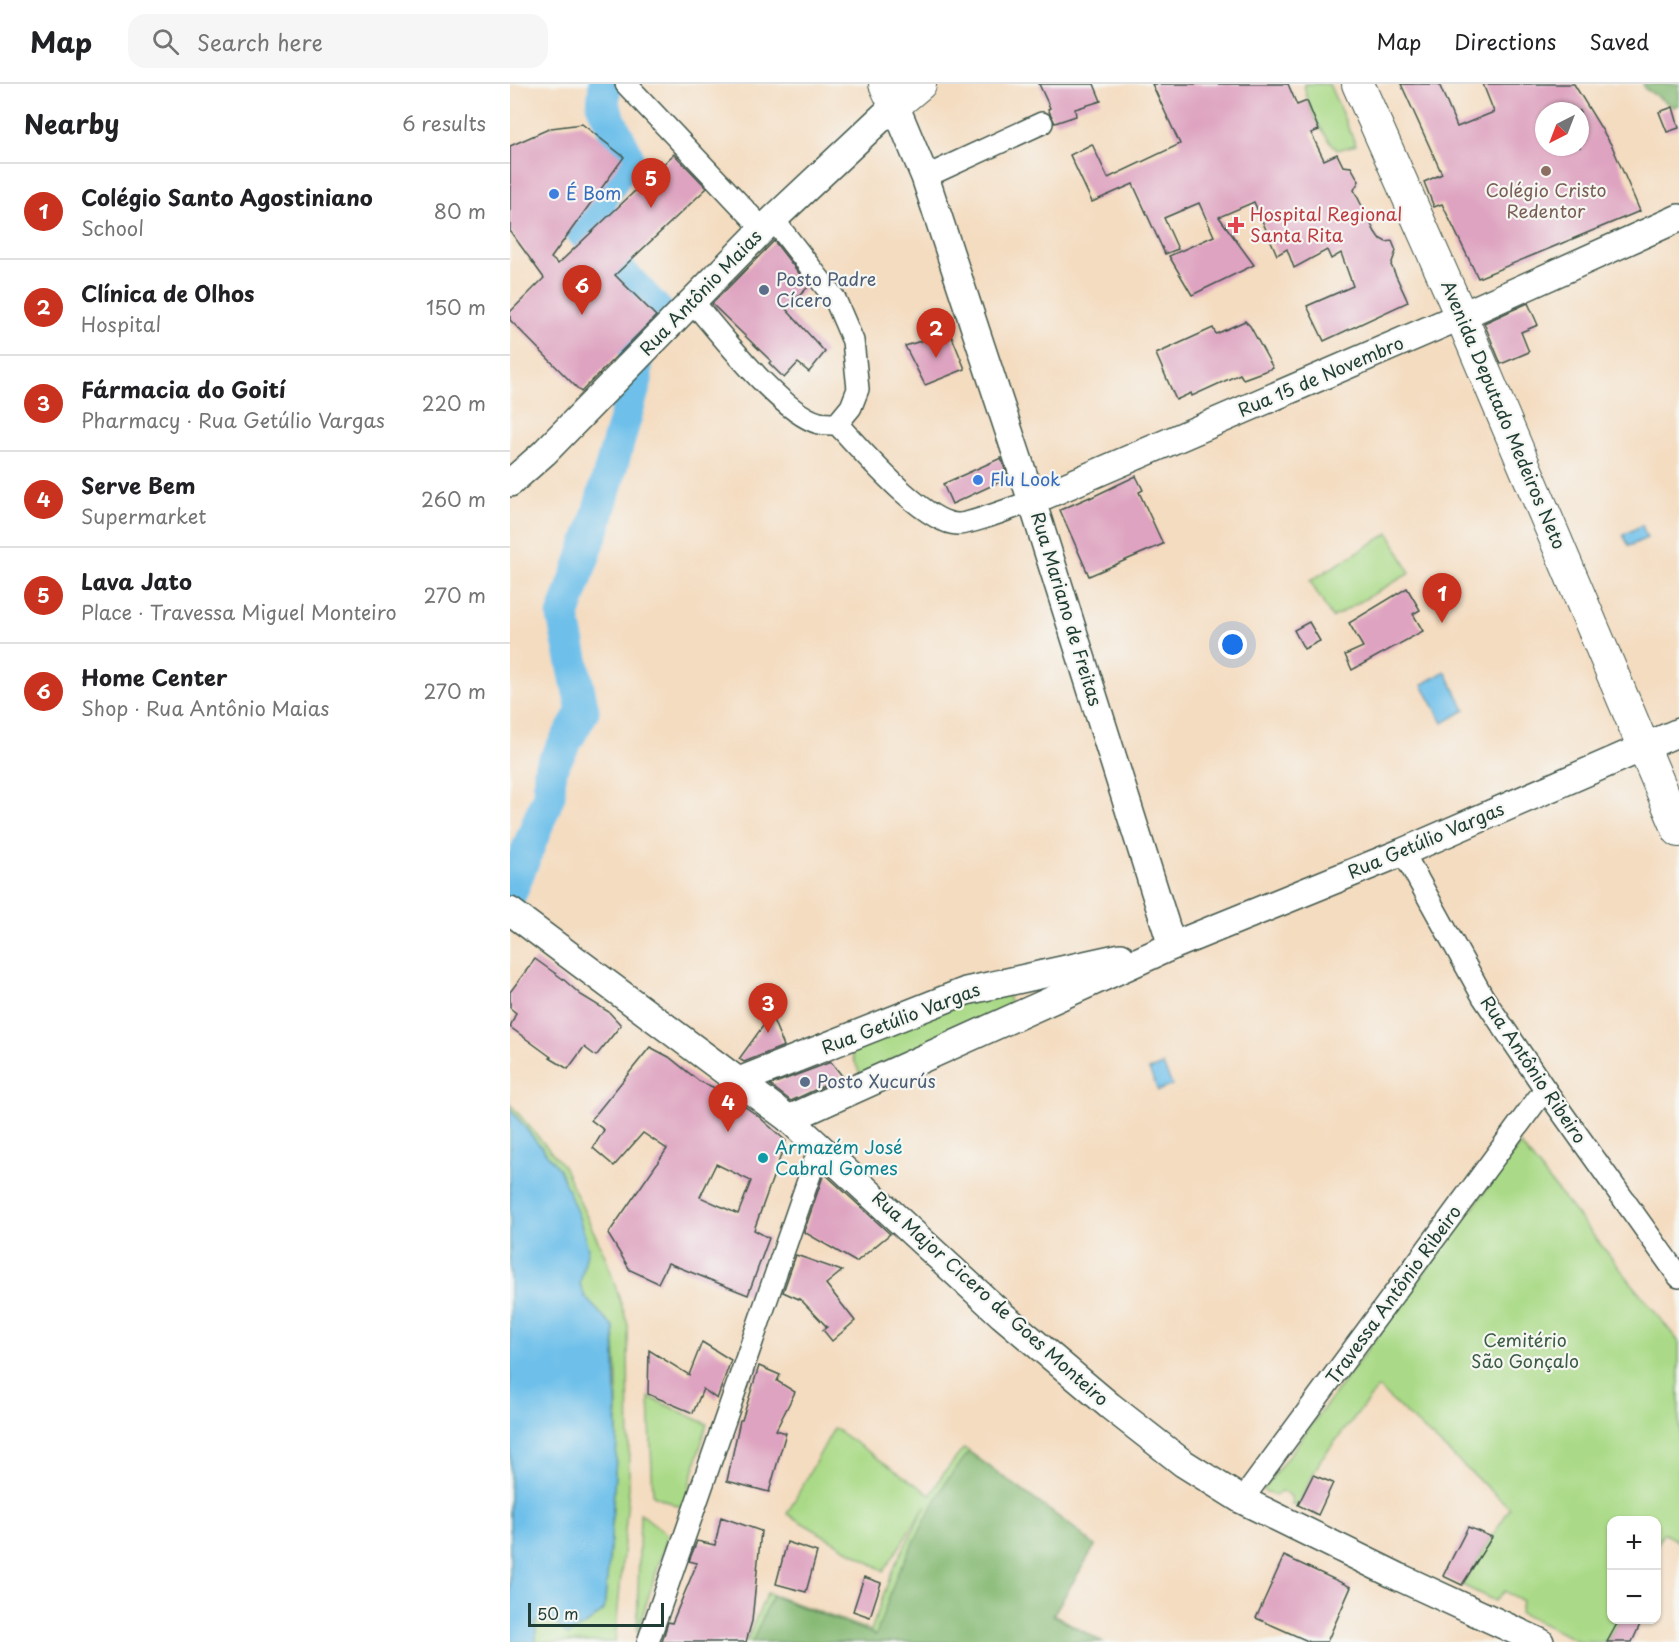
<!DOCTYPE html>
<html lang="en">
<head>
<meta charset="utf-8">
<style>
  :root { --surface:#fff; --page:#f6f6f6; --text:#202124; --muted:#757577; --line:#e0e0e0; --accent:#c8321e }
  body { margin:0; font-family:"Playpen Sans",sans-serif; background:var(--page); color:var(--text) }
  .controls { position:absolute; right:18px; bottom:18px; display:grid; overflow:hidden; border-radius:12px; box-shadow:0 2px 4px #0004 }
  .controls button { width:54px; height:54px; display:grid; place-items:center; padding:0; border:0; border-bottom:2px solid var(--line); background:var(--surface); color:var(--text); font:30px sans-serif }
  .compass { position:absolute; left:1025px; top:18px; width:54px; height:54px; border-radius:50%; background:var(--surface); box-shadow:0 2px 4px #0004; rotate:222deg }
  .scale { position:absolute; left:18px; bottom:15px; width:136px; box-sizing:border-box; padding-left:6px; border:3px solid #1f3d34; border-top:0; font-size:16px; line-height:21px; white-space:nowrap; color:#1f3d34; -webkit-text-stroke:4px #f6f6f2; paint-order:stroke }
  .you { position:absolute; left:723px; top:561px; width:21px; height:21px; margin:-15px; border:4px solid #fff; border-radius:50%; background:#1a73e8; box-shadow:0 0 0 9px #1a73e833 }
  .badge { display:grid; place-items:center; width:39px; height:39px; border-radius:50%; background:var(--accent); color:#fff; font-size:20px; font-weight:700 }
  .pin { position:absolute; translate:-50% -50px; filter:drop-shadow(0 2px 3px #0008) }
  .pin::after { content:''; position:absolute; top:32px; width:21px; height:18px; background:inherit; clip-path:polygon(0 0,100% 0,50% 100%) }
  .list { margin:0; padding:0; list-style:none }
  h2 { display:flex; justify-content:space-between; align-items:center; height:78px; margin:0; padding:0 24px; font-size:26px }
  h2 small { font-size:20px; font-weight:400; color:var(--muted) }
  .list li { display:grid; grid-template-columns:39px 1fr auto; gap:18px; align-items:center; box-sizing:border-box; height:96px; padding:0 24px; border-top:2px solid var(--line) }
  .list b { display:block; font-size:22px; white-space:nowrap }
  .list p { margin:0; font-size:20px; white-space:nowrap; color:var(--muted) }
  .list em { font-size:20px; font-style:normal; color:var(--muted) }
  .icon { flex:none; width:33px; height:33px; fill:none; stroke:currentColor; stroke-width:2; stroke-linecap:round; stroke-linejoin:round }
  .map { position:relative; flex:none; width:1169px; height:1558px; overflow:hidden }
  header { display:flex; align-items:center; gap:36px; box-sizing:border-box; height:84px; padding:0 30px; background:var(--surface); border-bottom:2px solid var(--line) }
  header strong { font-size:28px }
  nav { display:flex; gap:33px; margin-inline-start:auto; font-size:21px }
  .search { width:420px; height:54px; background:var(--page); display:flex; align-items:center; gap:15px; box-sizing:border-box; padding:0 21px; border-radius:18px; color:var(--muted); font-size:22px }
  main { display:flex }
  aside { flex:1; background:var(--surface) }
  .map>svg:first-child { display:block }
  .green { fill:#aada87; stroke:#648c5e; stroke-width:1.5 }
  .forest { fill:#87ba74; stroke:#537c54; stroke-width:1.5 }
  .water { fill:#6ec0ea; stroke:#467e8f; stroke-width:1.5 }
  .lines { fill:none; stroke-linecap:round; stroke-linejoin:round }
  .river { stroke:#6ec0ea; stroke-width:33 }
  .building { fill:#dea3c0; fill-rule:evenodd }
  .minor-casing { stroke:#3f5549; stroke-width:24 }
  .tertiary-casing { stroke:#3f5549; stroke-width:30 }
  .secondary-casing { stroke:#3f5549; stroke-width:34 }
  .minor { stroke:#fff; stroke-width:21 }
  .tertiary { stroke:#fff; stroke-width:27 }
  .secondary { stroke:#fff; stroke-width:32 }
  .education-dot { fill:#8d6e63; stroke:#f6f6f2; stroke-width:2 }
  .shop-dot { fill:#3f7fe0; stroke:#f6f6f2; stroke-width:2 }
  .health-dot { fill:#e0444e; stroke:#f6f6f2; stroke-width:2 }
  .service-dot { fill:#5c6f8a; stroke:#f6f6f2; stroke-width:2 }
  .culture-dot { fill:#0f9aa8; stroke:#f6f6f2; stroke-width:2 }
  .labels { text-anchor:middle; stroke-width:4.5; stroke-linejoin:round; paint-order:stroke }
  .education-label { font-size:18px; fill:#785e54; stroke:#f6f6f2 }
  .shop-label { font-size:18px; fill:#366cbe; stroke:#f6f6f2; text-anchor:start }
  .health-label { font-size:18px; fill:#be3a42; stroke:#f6f6f2; text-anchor:start }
  .service-label { font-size:18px; fill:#4e5e75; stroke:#f6f6f2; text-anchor:start }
  .street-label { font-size:18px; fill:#1f3d34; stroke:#f6f6f2 }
  .culture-label { font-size:18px; fill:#0d838f; stroke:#f6f6f2; text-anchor:start }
  .park-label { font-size:18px; fill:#3b5c45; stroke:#f6f6f2 }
</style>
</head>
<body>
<header>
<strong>Map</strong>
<div class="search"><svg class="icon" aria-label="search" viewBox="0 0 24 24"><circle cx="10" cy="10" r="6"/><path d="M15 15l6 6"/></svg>Search here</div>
<nav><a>Map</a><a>Directions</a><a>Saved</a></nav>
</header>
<main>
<aside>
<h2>Nearby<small>6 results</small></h2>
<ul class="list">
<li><span class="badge">1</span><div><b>Colégio Santo Agostiniano</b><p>School</p></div><em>80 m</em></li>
<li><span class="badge">2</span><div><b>Clínica de Olhos</b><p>Hospital</p></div><em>150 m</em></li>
<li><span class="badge">3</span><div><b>Fármacia do Goití</b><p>Pharmacy · Rua Getúlio Vargas</p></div><em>220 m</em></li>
<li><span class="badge">4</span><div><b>Serve Bem</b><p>Supermarket</p></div><em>260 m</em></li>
<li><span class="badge">5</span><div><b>Lava Jato</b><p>Place · Travessa Miguel Monteiro</p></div><em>270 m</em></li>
<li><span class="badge">6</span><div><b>Home Center</b><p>Shop · Rua Antônio Maias</p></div><em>270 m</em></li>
</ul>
</aside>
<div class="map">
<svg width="1169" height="1558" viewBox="0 0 1169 1558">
  <rect width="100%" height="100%" fill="#f6f6f2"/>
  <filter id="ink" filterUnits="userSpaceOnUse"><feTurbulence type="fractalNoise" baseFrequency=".0167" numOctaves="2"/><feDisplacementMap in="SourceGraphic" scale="12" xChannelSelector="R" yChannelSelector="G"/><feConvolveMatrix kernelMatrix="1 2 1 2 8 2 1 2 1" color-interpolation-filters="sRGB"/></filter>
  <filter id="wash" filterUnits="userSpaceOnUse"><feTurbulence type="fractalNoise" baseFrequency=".008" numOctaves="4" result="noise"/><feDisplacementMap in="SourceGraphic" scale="24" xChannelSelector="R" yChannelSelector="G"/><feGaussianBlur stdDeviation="1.35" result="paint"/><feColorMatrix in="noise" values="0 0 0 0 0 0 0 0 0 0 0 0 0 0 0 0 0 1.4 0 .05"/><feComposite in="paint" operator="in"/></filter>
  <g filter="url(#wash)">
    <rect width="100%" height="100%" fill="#f4dcc0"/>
    <g class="green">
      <path d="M794 0H819L846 61 827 66C810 46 798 27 794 0Z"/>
      <path d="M879 449 900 489 822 534 800 497Z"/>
      <path d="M496 903 501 922 350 990 337 959Z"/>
      <path d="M0 1020 53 1082 96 1174 118 1241 119 1403 105 1558H26L25 1538 39 1533 58 1551 81 1537 94 1526 101 1454 107 1356V1293L104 1244 75 1213 70 1200 77 1164 49 1085 0 1025Z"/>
      <path d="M1010 1060 1169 1258V1458L1153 1449 1147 1462 1146 1436H1102V1536H1109L1097 1558H1070L1010 1529 1012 1517 994 1507 985 1517 952 1501 1000 1424 868 1304 811 1375 788 1421 782 1420 781 1412 771 1407 765 1412 753 1406Z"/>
      <path d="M139 1313 197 1340 173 1424 143 1411Z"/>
      <path d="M324 1344 421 1411 431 1393 454 1364 559 1441 538 1527 592 1558H236L257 1509 361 1547 382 1487 416 1421 374 1487 277 1430Z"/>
      <path d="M130 1429 158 1451 127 1549Z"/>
    </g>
    <g class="forest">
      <path d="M1133 0H1169V21L1163 23 1134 4Z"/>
      <path d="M459 1368 564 1444 585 1462 543 1531 592 1558H242L262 1512 366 1551 387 1490 436 1397Z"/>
    </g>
    <g class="water">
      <path d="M1132 441 1137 454 1119 462 1113 451Z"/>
      <path d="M935 587 955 626 933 639 912 601Z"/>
      <path d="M653 981 662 1001 648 1007 639 986Z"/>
      <path d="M0 1025 49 1085 69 1133 78 1164 70 1200 75 1213 104 1244 107 1356 101 1454 94 1526 81 1537 58 1551 39 1533 26 1538V1558H0Z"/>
    </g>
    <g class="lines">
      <path class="river" d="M0 810 39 711 40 685 73 627 53 532 85 440 126 296V265L151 231 72 147 117 72 93 22 95 0"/>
    </g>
    <g id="blocks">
      <g class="building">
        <path d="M529 0H584L591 17 565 25 566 32 545 39 538 25 540 24Z"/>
        <path d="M642 0H778L787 21 797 17 809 46 801 49 814 76 827 70 833 82 841 83 849 97 844 106 865 148 869 154 876 158 882 157 886 167 881 181 898 218 814 257 797 222 843 202 831 169 821 175 817 166 784 184 777 165 767 171 744 118 709 133 744 181 682 211 659 172 704 152 689 119 654 134 668 165 655 170 623 100 582 118 560 71 582 60 598 94 670 60Z"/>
        <path d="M891 0H929L947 43 984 28 973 0H1064L1102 62 1130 127 968 194 932 120 924 123 914 98 932 90ZM1034 27H1070V63H1034Z"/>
        <path d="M1163 23 1169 44 1157 48 1149 28Z"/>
        <path d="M72 40 114 73 41 174 48 180 164 70 197 104 105 191 146 232 71 308 0 236V228L34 194 0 147V62L41 44Z"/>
        <path d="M264 157 299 202 276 225 315 268 299 288 288 279 274 294 259 279 261 277 202 220Z"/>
        <path d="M1018 219 1028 241 1011 248 1019 268 991 280 974 239Z"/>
        <path d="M735 237 740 242 763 284 733 295 730 290 682 312 681 309 666 316 646 270 703 244 706 250Z"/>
        <path d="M440 248 455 285 415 301 395 262Z"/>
        <path d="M491 374 498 394 442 420 433 400Z"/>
        <path d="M626 392 633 406 629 408 653 460 579 492 550 426 580 413V414Z"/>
        <path d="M897 504 910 526 903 530 913 547 842 586 835 571 853 563 839 539Z"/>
        <path d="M799 538 810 557 794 565 784 546Z"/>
        <path d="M25 875 53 895 71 911 99 928 111 941 86 972 74 963 58 985 40 974 41 973 0 943 6 929 0 924V908Z"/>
        <path d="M261 931 274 962 234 978 229 975Z"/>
        <path d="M140 963 159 973 189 997 214 1008 248 1032 276 1057 244 1146 259 1154 238 1211 158 1179 148 1199 120 1186 98 1150 157 1065 133 1049 104 1082 83 1064 94 1046 81 1036ZM206 1080 241 1097 228 1130 190 1113Z"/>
        <path d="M321 978 333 993 281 1017 260 1001Z"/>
        <path d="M314 1089 380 1150 346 1178 294 1148Z"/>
        <path d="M286 1171 332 1187 316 1200 345 1237 322 1257 313 1246 317 1243 291 1216 273 1208Z"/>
        <path d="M192 1258 221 1276 207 1315 193 1305 183 1329 138 1310 139 1266 179 1291Z"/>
        <path d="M249 1282 270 1291 267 1297 285 1308 266 1346 276 1349 259 1408 217 1397 230 1336H232Z"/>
        <path d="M803 1391 823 1399 808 1431 788 1421Z"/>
        <path d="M211 1433 251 1447 242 1537 236 1558H152L158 1538 162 1539 187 1479 179 1477 187 1457 205 1461Z"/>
        <path d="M958 1443 982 1453 952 1501 933 1492Z"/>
        <path d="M277 1458 307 1468 296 1508 266 1500Z"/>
        <path d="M774 1472 841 1503 817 1558H800L746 1534Z"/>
        <path d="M354 1493 371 1499 360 1533 343 1527Z"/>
        <path d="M1109 1536H1132L1122 1558H1097Z"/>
      </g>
    </g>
  </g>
  <g filter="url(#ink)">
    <use href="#blocks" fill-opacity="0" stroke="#3f5549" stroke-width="1.5"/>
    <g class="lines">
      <g class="minor-casing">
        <g id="minor">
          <path d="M116 0 253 145"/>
          <path d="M415 93 532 39"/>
          <path d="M263 135 325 215 343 257 348 305 341 323 327 340"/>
          <path d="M183 218C210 249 272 330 309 339 314 340 321 340 327 340 351 365 413 439 447 440 459 441 507 422 522 417"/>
          <path d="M893 768 973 913 1035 1005 1169 1193"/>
          <path d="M732 1416 1035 1005"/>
          <path d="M138 1558 310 1062"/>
        </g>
      </g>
      <g class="tertiary-casing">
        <g id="tertiary">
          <path d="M0 399 34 369 253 145 385 21 415 93 522 417 662 862"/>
          <path d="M522 417 951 232 1169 134"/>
          <path d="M0 827 279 1035 492 1231 600 1322 673 1379 732 1416 889 1493 1030 1558"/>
          <path d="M229 997 456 907 611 873"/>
          <path d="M279 1035 662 862 893 768 1169 648"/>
        </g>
      </g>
      <g class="secondary-casing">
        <g id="secondary">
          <path d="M375 0 385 21 410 0"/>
          <path d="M848 0 951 232 1169 747"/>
        </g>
      </g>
      <use href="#minor" class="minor"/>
      <use href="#tertiary" class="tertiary"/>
      <use href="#secondary" class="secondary"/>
    </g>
  </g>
  <circle class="education-dot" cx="1036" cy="87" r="6"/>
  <g class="shop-dot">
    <circle cx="44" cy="110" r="6"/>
    <circle cx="468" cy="396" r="6"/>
  </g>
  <path class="health-dot" d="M723 132h6v6h6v6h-6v6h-6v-6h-6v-6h6z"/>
  <g class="service-dot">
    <circle cx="254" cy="206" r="6"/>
    <circle cx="295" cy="998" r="6"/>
  </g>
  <circle class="culture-dot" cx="253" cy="1074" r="6"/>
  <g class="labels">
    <g class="education-label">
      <text x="1036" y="113">Colégio Cristo<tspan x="1036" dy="21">Redentor</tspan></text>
    </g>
    <g class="shop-label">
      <text x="56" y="116">É Bom</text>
      <text x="480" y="402">Flu Look</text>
    </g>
    <g class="health-label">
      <text x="740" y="137">Hospital Regional<tspan x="740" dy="21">Santa Rita</tspan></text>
    </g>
    <g class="service-label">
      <text x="266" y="202">Posto Padre<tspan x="266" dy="21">Cícero</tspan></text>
      <text x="307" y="1004">Posto Xucurús</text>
    </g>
    <g class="street-label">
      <text transform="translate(191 209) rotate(-46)" y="6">Rua Antônio Maias</text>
      <text transform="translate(811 293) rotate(-23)" y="6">Rua 15 de Novembro</text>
      <text transform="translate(993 331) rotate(67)" y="6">Avenida Deputado Medeiros Neto</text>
      <text transform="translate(556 525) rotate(73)" y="6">Rua Mariano de Freitas</text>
      <text transform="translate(916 757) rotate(-23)" y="6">Rua Getúlio Vargas</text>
      <text transform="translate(391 935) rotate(-21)" y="6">Rua Getúlio Vargas</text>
      <text transform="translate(1023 986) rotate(56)" y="6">Rua Antônio Ribeiro</text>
      <text transform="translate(884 1211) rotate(-54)" y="6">Travessa Antônio Ribeiro</text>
      <text transform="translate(480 1215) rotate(42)" y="6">Rua Major Cicero de Goes Monteiro</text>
    </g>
    <g class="culture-label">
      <text x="265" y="1070">Armazém José<tspan x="265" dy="21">Cabral Gomes</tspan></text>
    </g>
    <g class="park-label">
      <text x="1015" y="1263">Cemitério<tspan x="1015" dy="21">São Gonçalo</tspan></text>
    </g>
  </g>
</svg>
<div class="controls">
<button>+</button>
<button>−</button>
</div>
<svg class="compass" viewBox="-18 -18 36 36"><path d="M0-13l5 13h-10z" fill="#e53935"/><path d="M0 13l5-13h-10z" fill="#757577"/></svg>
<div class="scale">50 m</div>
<div class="you"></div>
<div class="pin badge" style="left:932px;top:539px">1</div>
<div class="pin badge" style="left:426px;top:274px">2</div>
<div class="pin badge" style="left:258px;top:949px">3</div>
<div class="pin badge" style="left:218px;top:1048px">4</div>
<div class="pin badge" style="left:141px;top:124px">5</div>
<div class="pin badge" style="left:72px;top:231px">6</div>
</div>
</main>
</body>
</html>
